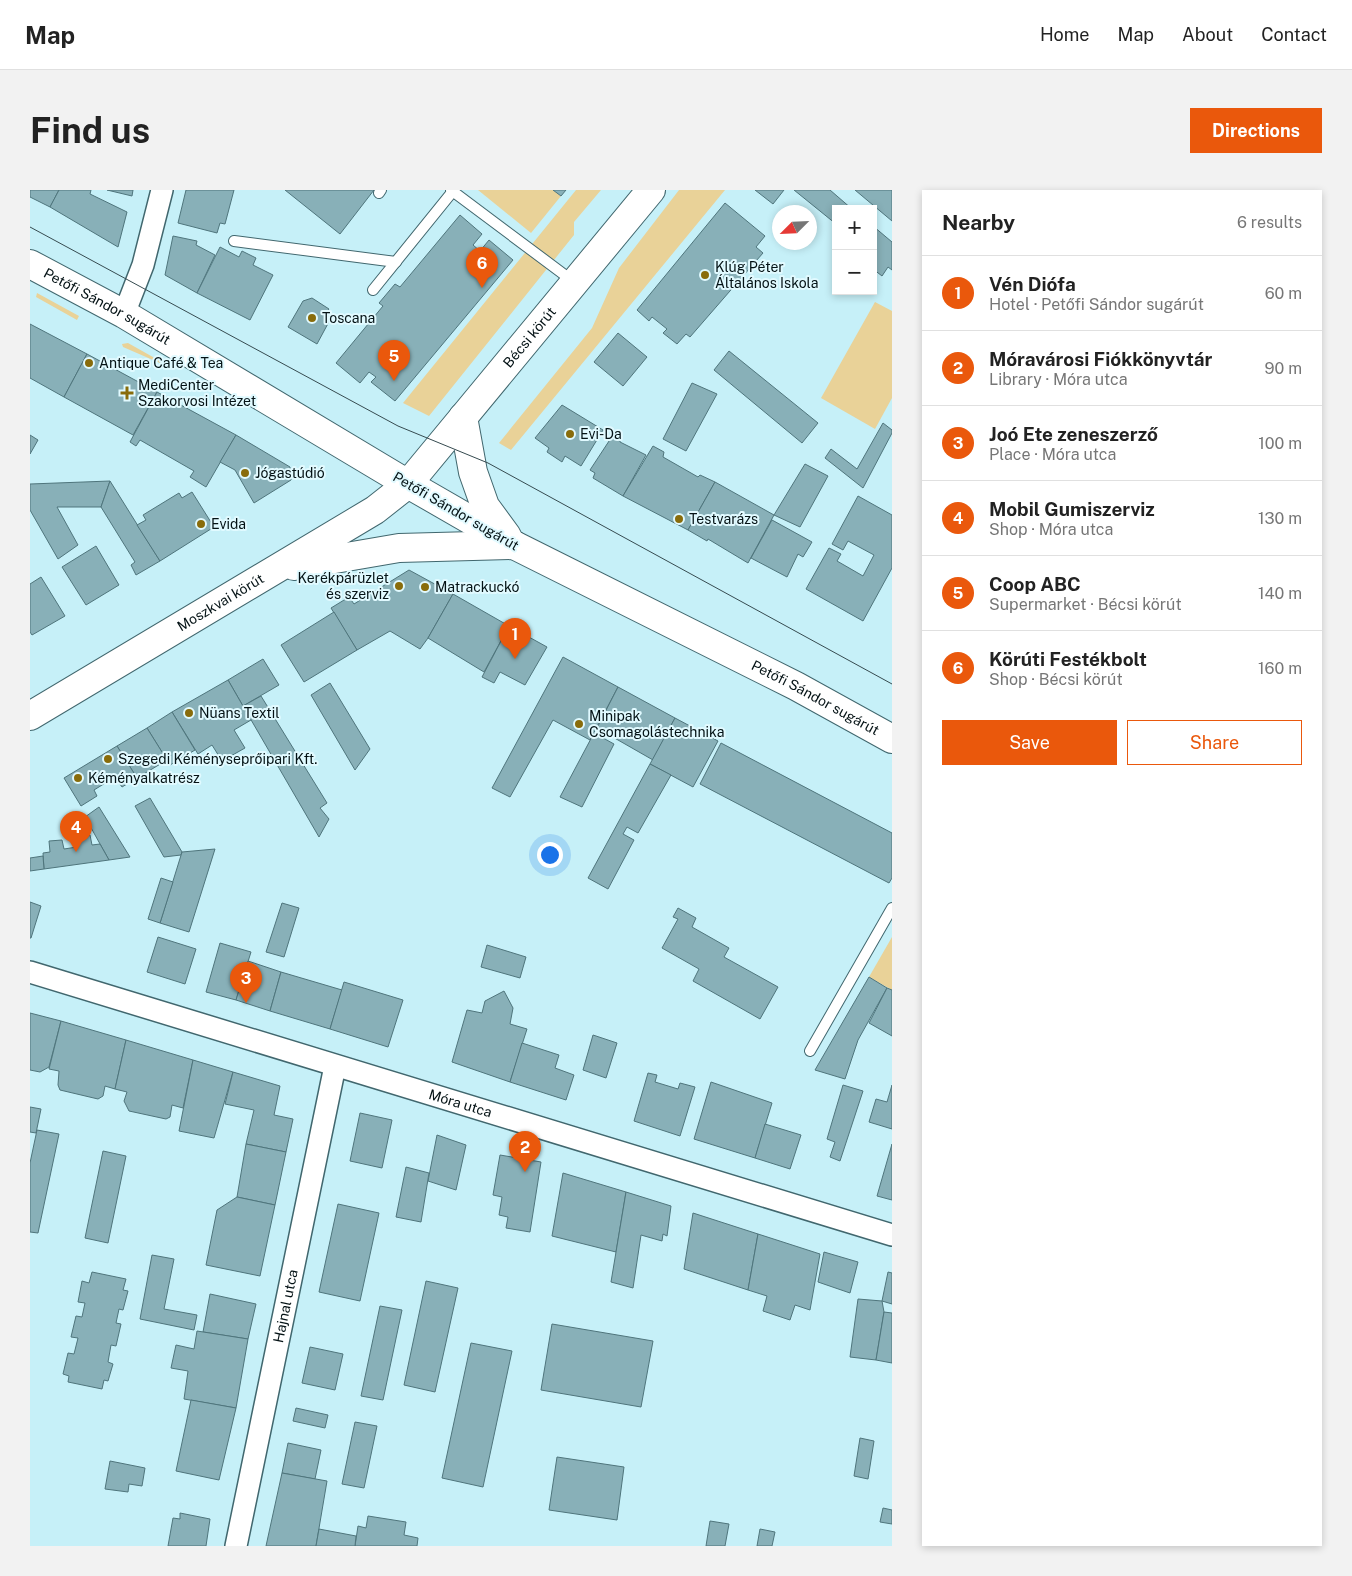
<!DOCTYPE html>
<html lang="en">
<head>
<meta charset="utf-8">
<style>
  :root { --surface:#fff; --page:#f2f2f2; --text:#222; --muted:#767676; --line:#e0e0e0; --accent:#ea580c }
  body { margin:0; font-family:"Public Sans",sans-serif; background:var(--page); color:var(--text) }
  .controls { position:absolute; right:15px; top:15px; display:grid; overflow:hidden; border-radius:0px; box-shadow:0 2px 8px #0003 }
  .controls button { width:45px; height:45px; display:grid; place-items:center; padding:0; border:0; border-bottom:1px solid var(--line); background:var(--surface); color:var(--text); font:25px sans-serif }
  .compass { position:absolute; left:742px; top:15px; width:45px; height:45px; border-radius:50%; background:var(--surface); box-shadow:0 2px 8px #0003; rotate:246deg }
  .you { position:absolute; left:519px; top:664px; width:18px; height:18px; margin:-12px; border:4px solid #fff; border-radius:50%; background:#1a73e8; box-shadow:0 0 0 8px #1a73e833 }
  .badge { display:grid; place-items:center; width:32px; height:32px; border-radius:50%; background:var(--accent); color:#fff; font-size:16px; font-weight:700 }
  .pin { position:absolute; translate:-50% -41px; filter:drop-shadow(0 1px 2px #0008) }
  .pin::after { content:''; position:absolute; top:26px; width:18px; height:15px; background:inherit; clip-path:polygon(0 0,100% 0,50% 100%) }
  .list { margin:0; padding:0; list-style:none }
  h2 { display:flex; justify-content:space-between; align-items:center; height:65px; margin:0; padding:0 20px; font-size:21px }
  h2 small { font-size:16px; font-weight:400; color:var(--muted) }
  .list li { display:grid; grid-template-columns:32px 1fr auto; gap:15px; align-items:center; box-sizing:border-box; height:75px; padding:0 20px; border-top:1px solid var(--line) }
  .list b { display:block; font-size:19px; white-space:nowrap }
  .list p { margin:0; font-size:16px; white-space:nowrap; color:var(--muted) }
  .list em { font-size:16px; font-style:normal; color:var(--muted) }
  .actions { display:flex; gap:10px; padding:15px 20px }
  .actions a { flex:1; padding:11px 0; border:1px solid var(--accent); border-radius:0px; text-align:center; font-size:18px; color:var(--accent) }
  .actions .main { background:var(--accent); color:#fff }
  .map { position:relative; flex:none; width:862px; height:1356px; overflow:hidden; border-radius:0px }
  header { display:flex; align-items:center; gap:30px; box-sizing:border-box; height:70px; padding:0 25px; background:var(--surface); border-bottom:1px solid var(--line) }
  header strong { font-size:24px }
  nav { display:flex; gap:28px; margin-inline-start:auto; font-size:18px }
  .intro { display:flex; align-items:center; justify-content:space-between; box-sizing:border-box; height:120px; padding:0 30px }
  h1 { margin:0; font-size:35px }
  .button { padding:12px 22px; border-radius:0px; background:var(--accent); color:#fff; font-size:18px; font-weight:700 }
  main { display:flex; gap:30px; padding:0 30px }
  aside { flex:1; background:var(--surface); border-radius:0px; box-shadow:0 2px 8px #0003 }
  .map>svg:first-child { display:block }
  .green { fill:#e9d298 }
  .building { fill:#88b0b8; stroke:#4f757c }
  .lines { fill:none; stroke-linecap:round; stroke-linejoin:round }
  .lane-casing { stroke:#41676e; stroke-width:12 }
  .street-casing { stroke:#41676e; stroke-width:24 }
  .secondary-casing { stroke:#41676e; stroke-width:30 }
  .primary-casing { stroke:#41676e; stroke-width:30 }
  .lane { stroke:#fff; stroke-width:10 }
  .street { stroke:#fff; stroke-width:21 }
  .secondary { stroke:#fff; stroke-width:28 }
  .primary { stroke:#fff; stroke-width:28 }
  .tram { stroke:#364b50; stroke-width:1 }
  .poi-dot { fill:#896c0b; stroke:#e1faff; stroke-width:2 }
  .labels { text-anchor:middle; stroke-width:4; stroke-linejoin:round; paint-order:stroke }
  .poi-label { font-size:14px; fill:#041215; stroke:#e1faff; text-anchor:start }
  .street-label { font-size:14px; fill:#041215; stroke:#e1faff }
</style>
</head>
<body>
<header>
<strong>Map</strong>
<nav><a>Home</a><a>Map</a><a>About</a><a>Contact</a></nav>
</header>
<div class="intro"><h1>Find us</h1><a class="button">Directions</a></div>
<main>
<div class="map">
<svg width="862" height="1356" viewBox="0 0 862 1356">
  <rect width="100%" height="100%" fill="#c6f0f8"/>
  <g class="green">
    <path d="M448 0H523L531 6 501 43Z"/>
    <path d="M546 0H571L544 32V45L399 226 373 213Z"/>
    <path d="M649 0H695L481 260 469 253 562 138 589 78Z"/>
    <path d="M7 103 49 126 47 130 6 107Z"/>
    <path d="M845 112 862 121V208L845 239 791 208Z"/>
    <path d="M98 153 146 180 93 157 92 154Z"/>
    <path d="M862 747V800L839 787Z"/>
  </g>
  <g class="building">
    <path d="M0 0H29L20 17 0 7Z"/>
    <path d="M29 0H61L60 4 97 22 88 57 20 17Z"/>
    <path d="M77 0H103L102 6Z"/>
    <path d="M156 0H204L195 34 190 33 187 43 148 33Z"/>
    <path d="M255 0H344L310 44Z"/>
    <path d="M523 0H536L531 6Z"/>
    <path d="M725 0H754L743 14Z"/>
    <path d="M764 0H800L822 19H806V34Z"/>
    <path d="M825 0H862V31Z"/>
    <path d="M695 13 735 46 726 57 733 63 660 147 656 144 647 154 633 143 637 139 622 127 619 131 607 120Z"/>
    <path d="M430 25 452 44 443 55 450 61 459 50 483 70 365 211 341 192 346 187 339 182 330 193 306 173 353 116 349 113 365 94 370 97Z"/>
    <path d="M843 36 862 52V80L858 77 852 86 843 79Z"/>
    <path d="M143 46 167 51 166 55 185 65 167 103 135 85Z"/>
    <path d="M190 57 209 67 212 61 226 68 223 75 243 85 220 130 167 103Z"/>
    <path d="M282 108 299 119 295 124 301 128 287 154 258 137 273 111Z"/>
    <path d="M0 134 57 164 34 207 0 188Z"/>
    <path d="M588 143 617 167 593 196 564 172Z"/>
    <path d="M699 161 788 233 772 253 684 180Z"/>
    <path d="M57 164 127 202 103 245 34 207Z"/>
    <path d="M662 193 687 204 656 261 633 249Z"/>
    <path d="M127 202 206 245 176 297 160 287 164 281 110 250 106 256 100 252Z"/>
    <path d="M532 215 573 240 551 276 535 266 532 272 517 262 519 258 505 248Z"/>
    <path d="M853 233 862 240V243L833 298 795 268 801 259 827 279Z"/>
    <path d="M587 244 590 247V252L616 265 593 306 563 288 565 283 560 280 583 245Z"/>
    <path d="M0 245 8 250 0 264Z"/>
    <path d="M206 245 260 277 261 290 224 313 205 280 190 272Z"/>
    <path d="M623 256 634 262 633 267 668 287 670 285 685 292 658 340 593 306Z"/>
    <path d="M775 274 798 286 770 337 744 325Z"/>
    <path d="M80 291 71 317H27L48 355 28 369 0 320V294Z"/>
    <path d="M80 291 130 371 106 385 101 375 105 372 71 317Z"/>
    <path d="M685 292 744 325 718 373 678 349 677 351 658 340Z"/>
    <path d="M162 302 184 337 130 371 107 335 116 330 113 325 149 303 152 308Z"/>
    <path d="M828 306 862 325V378L833 431 776 399 799 358 811 364 807 371 833 386 844 365 818 351 813 360 802 354Z"/>
    <path d="M742 330 782 352 773 367 768 364 757 387 721 368Z"/>
    <path d="M66 356 89 395 56 415 32 377Z"/>
    <path d="M379 380 423 404 398 448 390 459 360 441 327 460 301 418 319 407 324 414Z"/>
    <path d="M11 387 35 426 2 445 0 442V394Z"/>
    <path d="M423 404 479 436 454 482 398 448Z"/>
    <path d="M304 422 327 460 274 492 251 455Z"/>
    <path d="M479 436 517 457 495 495 470 482 464 493 452 487Z"/>
    <path d="M533 467 588 497 560 550 523 530 480 607 462 598Z"/>
    <path d="M233 469 249 495 213 516 198 490Z"/>
    <path d="M198 490 221 530 204 540 215 558 192 571 182 555 168 564 142 522Z"/>
    <path d="M300 493 340 559 325 580 281 505Z"/>
    <path d="M588 497 645 528 623 570 567 538Z"/>
    <path d="M231 506 297 613 290 618 299 629 289 647 213 516Z"/>
    <path d="M142 522 165 560 140 575 117 538Z"/>
    <path d="M645 528 688 551 663 597 620 574Z"/>
    <path d="M117 538 137 570 107 588 87 556Z"/>
    <path d="M564 543 584 554 552 617 530 607Z"/>
    <path d="M691 553 862 643V688L859 693 670 594Z"/>
    <path d="M87 556 107 588 92 597 85 587 64 600 67 606 51 616 34 588Z"/>
    <path d="M620 574 641 585 608 643 597 637 593 644 604 650 578 699 558 688Z"/>
    <path d="M120 608 152 662 151 665 134 667 105 616Z"/>
    <path d="M69 617 100 667 79 670 55 627Z"/>
    <path d="M60 645 62 655 70 654 79 670 14 679 13 663 20 662 19 651 32 650 34 659 47 657 45 646Z"/>
    <path d="M185 659 159 742 130 733 152 662Z"/>
    <path d="M13 666 14 679 0 681V668Z"/>
    <path d="M131 688 143 692 130 733 118 729Z"/>
    <path d="M0 712 11 716 1 748H0Z"/>
    <path d="M252 713 269 718 254 767 236 762Z"/>
    <path d="M648 718 666 728 662 737 699 758 694 767 748 797 730 829 663 791 669 779 632 758 648 729 643 727Z"/>
    <path d="M128 747 166 759 155 794 117 782Z"/>
    <path d="M190 753 221 762 206 810 176 802Z"/>
    <path d="M457 755 496 767 490 788 451 777Z"/>
    <path d="M218 771 251 782 240 821 206 810Z"/>
    <path d="M251 782 312 800 300 839 240 821Z"/>
    <path d="M839 787 857 798 828 850 815 889 785 880Z"/>
    <path d="M314 792 373 810 358 857 300 839Z"/>
    <path d="M857 798 862 800V846L839 833Z"/>
    <path d="M474 801 483 818 480 834 497 839 480 892 422 872 437 820 452 823 455 811Z"/>
    <path d="M0 823 31 831 19 877 10 882 0 880Z"/>
    <path d="M31 831 96 850 85 899 75 896 73 906 68 909 30 900 28 895 29 881 19 879Z"/>
    <path d="M563 845 587 853 576 888 553 880Z"/>
    <path d="M96 850 163 870 153 918 142 915 140 927 136 929 99 921 94 911 97 902 85 899Z"/>
    <path d="M492 853 529 865 525 878 544 885 536 910 480 892Z"/>
    <path d="M163 870 203 882 184 948 149 941Z"/>
    <path d="M203 882 250 896 244 925 263 929 256 962 216 954 224 920 195 914Z"/>
    <path d="M618 883 627 885 625 892 648 899 650 893 665 897 650 946 604 931Z"/>
    <path d="M681 892 742 913 725 968 664 949Z"/>
    <path d="M813 895 833 901 810 971 800 967 805 952 797 949Z"/>
    <path d="M862 895V939L839 932 846 909 857 912Z"/>
    <path d="M0 917 11 919 6 943 0 942Z"/>
    <path d="M330 923 362 930 352 978 320 971Z"/>
    <path d="M735 934 771 945 760 979 725 968Z"/>
    <path d="M7 940 29 944 8 1043 0 1042V973Z"/>
    <path d="M407 945 436 955 426 1000 398 991Z"/>
    <path d="M216 954 256 962 245 1015 207 1007Z"/>
    <path d="M862 954V1010L847 1006Z"/>
    <path d="M73 961 96 966 78 1053 55 1048Z"/>
    <path d="M470 965 511 972 500 1042 476 1038 478 1027 469 1025 472 1007 463 1005Z"/>
    <path d="M376 977 399 983 391 1032 366 1027Z"/>
    <path d="M533 983 596 1002 586 1062 522 1046Z"/>
    <path d="M596 1002 641 1016 637 1046 633 1044 632 1051 611 1045 603 1098 581 1092Z"/>
    <path d="M207 1007 245 1015 230 1086 176 1075 187 1020Z"/>
    <path d="M308 1014 349 1023 330 1111 289 1102Z"/>
    <path d="M663 1023 728 1044 718 1100 654 1079Z"/>
    <path d="M728 1044 790 1064 780 1120 765 1115 760 1130 733 1121 737 1106 718 1100Z"/>
    <path d="M794 1062 828 1072 820 1103 788 1092Z"/>
    <path d="M122 1065 144 1069 134 1119 167 1125 164 1140 110 1129Z"/>
    <path d="M62 1082 96 1089 93 1100 98 1101 93 1120 89 1119 86 1133 91 1134 86 1156 81 1155 78 1172 83 1174 78 1191 74 1190 72 1199 38 1192 39 1186 33 1184 38 1163 44 1164 48 1148 41 1147 46 1126 52 1127 55 1113 48 1112 52 1091 59 1093Z"/>
    <path d="M858 1082 862 1083V1114L852 1111Z"/>
    <path d="M396 1091 428 1098 405 1202 374 1195Z"/>
    <path d="M180 1104 226 1114 218 1149 173 1142Z"/>
    <path d="M828 1109 852 1111 854 1122 846 1170 820 1167Z"/>
    <path d="M350 1116 372 1120 353 1210 331 1206Z"/>
    <path d="M854 1122 862 1123V1173L846 1170Z"/>
    <path d="M522 1134 623 1151 611 1217 511 1200Z"/>
    <path d="M167 1141 218 1149 206 1218 154 1209 158 1181 141 1178 146 1155 164 1159Z"/>
    <path d="M441 1153 482 1161 453 1297 412 1288Z"/>
    <path d="M280 1157 313 1164 305 1200 272 1193Z"/>
    <path d="M161 1210 206 1218 189 1290 146 1281Z"/>
    <path d="M266 1218 298 1225 295 1238 263 1231Z"/>
    <path d="M325 1232 347 1236 334 1298 312 1294Z"/>
    <path d="M830 1248 844 1251 838 1289 824 1286Z"/>
    <path d="M258 1253 291 1260 285 1289 252 1283Z"/>
    <path d="M527 1267 594 1277 587 1330 519 1320Z"/>
    <path d="M80 1271 115 1278 112 1296 99 1294 98 1302 75 1299Z"/>
    <path d="M252 1283 297 1291 286 1356H236Z"/>
    <path d="M853 1318 862 1320V1334L850 1332Z"/>
    <path d="M150 1323 180 1329 176 1356H138L143 1328 150 1329Z"/>
    <path d="M338 1326 376 1332 374 1345 388 1348 387 1356H325L328 1336 336 1338Z"/>
    <path d="M680 1331 699 1334 695 1356H676Z"/>
    <path d="M289 1339 326 1346 325 1356H286Z"/>
    <path d="M730 1339 745 1342 742 1356H727Z"/>
  </g>
  <g class="lines">
    <g class="lane-casing">
      <g id="lane">
        <path d="M421 0 544 92"/>
        <path d="M349 3 351 0"/>
        <path d="M204 51 366 72"/>
        <path d="M343 100 423 1"/>
        <path d="M780 861 862 718"/>
      </g>
    </g>
    <g class="street-casing">
      <g id="street">
        <path d="M94 124 113 75 132 0"/>
        <path id="s1" d="M0 782 862 1045"/>
        <path id="s2" d="M206 1356 305 876"/>
      </g>
    </g>
    <g class="secondary-casing">
      <g id="secondary">
        <path id="s3" d="M0 74 94 124 378 294 621 0"/>
      </g>
    </g>
    <g class="primary-casing">
      <g id="primary">
        <path d="M433 227 443 282 455 316 477 346"/>
        <path d="M264 376 369 358 484 355"/>
        <path id="s4" d="M0 526 345 320 378 294 484 355 766 496 862 549"/>
      </g>
    </g>
    <use href="#lane" class="lane"/>
    <use href="#street" class="street"/>
    <use href="#secondary" class="secondary"/>
    <use href="#primary" class="primary"/>
    <path class="tram" d="M0 37 368 236 458 273 862 494"/>
  </g>
  <g class="poi-dot">
    <circle cx="675" cy="85" r="5"/>
    <circle cx="282" cy="128" r="5"/>
    <circle cx="59" cy="173" r="5"/>
    <path d="M94.5 195.5h5v5h5v5h-5v5h-5v-5h-5v-5h5z"/>
    <circle cx="540" cy="244" r="5"/>
    <circle cx="215" cy="283" r="5"/>
    <circle cx="649" cy="329" r="5"/>
    <circle cx="171" cy="334" r="5"/>
    <circle cx="369" cy="396" r="5"/>
    <circle cx="395" cy="397" r="5"/>
    <circle cx="159" cy="523" r="5"/>
    <circle cx="549" cy="534" r="5"/>
    <circle cx="78" cy="569" r="5"/>
    <circle cx="48" cy="588" r="5"/>
  </g>
  <g class="labels">
    <g class="poi-label">
      <text x="685" y="82">Klúg Péter<tspan x="685" dy="16">Általános Iskola</tspan></text>
      <text x="292" y="133">Toscana</text>
      <text x="69" y="178">Antique Café &amp; Tea</text>
      <text x="108" y="200">MediCenter<tspan x="108" dy="16">Szakorvosi Intézet</tspan></text>
      <text x="550" y="249">Evi-Da</text>
      <text x="225" y="288">Jógastúdió</text>
      <text x="659" y="334">Testvarázs</text>
      <text x="181" y="339">Evida</text>
      <text x="359" y="393" text-anchor="end">Kerékpárüzlet<tspan x="359" dy="16">és szerviz</tspan></text>
      <text x="405" y="402">Matrackuckó</text>
      <text x="169" y="528">Nüans Textil</text>
      <text x="559" y="531">Minipak<tspan x="559" dy="16">Csomagolástechnika</tspan></text>
      <text x="88" y="574">Szegedi Kéményseprőipari Kft.</text>
      <text x="58" y="593">Kéményalkatrész</text>
    </g>
    <g class="street-label">
      <text dy="5" stroke="none"><textPath href="#s3" startOffset="88">Petőfi Sándor sugárút</textPath></text>
      <text dy="5" stroke="none"><textPath href="#s3" startOffset="628">Bécsi körút</textPath></text>
      <text transform="translate(426 321) rotate(30)" y="5">Petőfi Sándor sugárút</text>
      <text dy="5" stroke="none"><textPath href="#s4" startOffset="222">Moszkvai körút</textPath></text>
      <text dy="5" stroke="none"><textPath href="#s4" startOffset="904">Petőfi Sándor sugárút</textPath></text>
      <text dy="5" stroke="none"><textPath href="#s1" startOffset="450">Móra utca</textPath></text>
      <text dy="5" stroke="none"><textPath href="#s2" startOffset="245">Hajnal utca</textPath></text>
    </g>
  </g>
</svg>
<div class="controls">
<button>+</button>
<button>−</button>
</div>
<svg class="compass" viewBox="-18 -18 36 36"><path d="M0-13l5 13h-10z" fill="#e53935"/><path d="M0 13l5-13h-10z" fill="#767676"/></svg>
<div class="you"></div>
<div class="pin badge" style="left:485px;top:469px">1</div>
<div class="pin badge" style="left:495px;top:982px">2</div>
<div class="pin badge" style="left:216px;top:813px">3</div>
<div class="pin badge" style="left:46px;top:662px">4</div>
<div class="pin badge" style="left:364px;top:191px">5</div>
<div class="pin badge" style="left:452px;top:98px">6</div>
</div>
<aside>
<h2>Nearby<small>6 results</small></h2>
<ul class="list">
<li><span class="badge">1</span><div><b>Vén Diófa</b><p>Hotel · Petőfi Sándor sugárút</p></div><em>60 m</em></li>
<li><span class="badge">2</span><div><b>Móravárosi Fiókkönyvtár</b><p>Library · Móra utca</p></div><em>90 m</em></li>
<li><span class="badge">3</span><div><b>Joó Ete zeneszerző</b><p>Place · Móra utca</p></div><em>100 m</em></li>
<li><span class="badge">4</span><div><b>Mobil Gumiszerviz</b><p>Shop · Móra utca</p></div><em>130 m</em></li>
<li><span class="badge">5</span><div><b>Coop ABC</b><p>Supermarket · Bécsi körút</p></div><em>140 m</em></li>
<li><span class="badge">6</span><div><b>Körúti Festékbolt</b><p>Shop · Bécsi körút</p></div><em>160 m</em></li>
</ul>
<div class="actions"><a class="main">Save</a><a>Share</a></div>
</aside>
</main>
</body>
</html>
